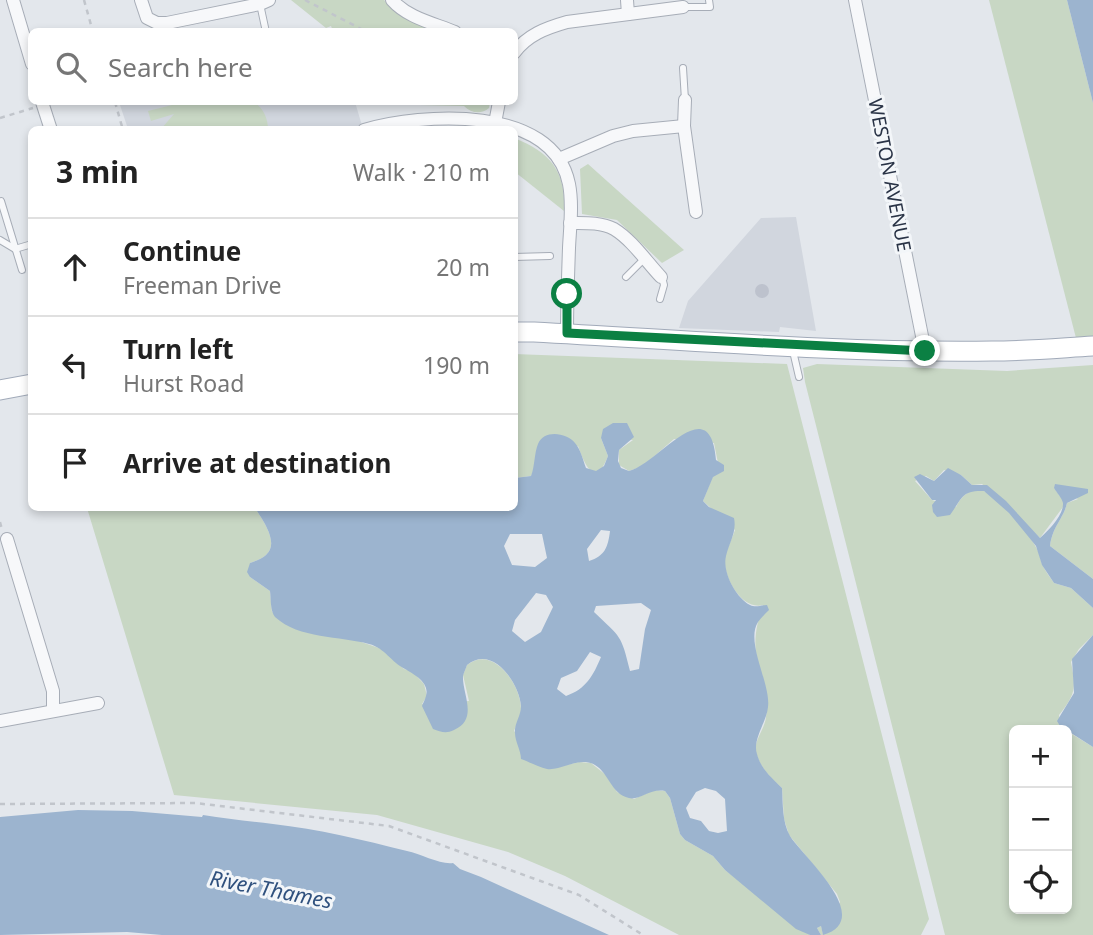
<!DOCTYPE html>
<html lang="en">
<head>
<meta charset="utf-8">
<style>
  :root { --surface:#fff; --page:#f6f6f6; --text:#222; --muted:#767676; --line:#e0e0e0 }
  body { margin:0; font-family:"Noto Sans",sans-serif; background:var(--page); color:var(--text) }
  .controls { position:absolute; right:21px; bottom:21px; display:grid; overflow:hidden; border-radius:10px; box-shadow:0 4px 10px #0003 }
  .controls button { width:63px; height:63px; display:grid; place-items:center; padding:0; border:0; border-bottom:2px solid var(--line); background:var(--surface); color:var(--text); font:35px sans-serif }
  .stop { position:absolute; width:21px; height:21px; margin:-16px; border:5px solid #0b8043; border-radius:50%; background:#fff }
  .stop.end { background:#0b8043; border-color:#fff; box-shadow:0 2px 7px #0008 }
  .list { margin:0; padding:0; list-style:none }
  h2 { display:flex; justify-content:space-between; align-items:center; height:91px; margin:0; padding:0 28px; font-size:30px }
  h2 small { font-size:23px; font-weight:400; color:var(--muted) }
  .list li { display:grid; grid-template-columns:46px 1fr auto; gap:21px; align-items:center; box-sizing:border-box; height:98px; padding:0 28px; border-top:2px solid var(--line) }
  .list b { display:block; font-size:26px; white-space:nowrap }
  .list p { margin:0; font-size:23px; white-space:nowrap; color:var(--muted) }
  .list em { font-size:23px; font-style:normal; color:var(--muted) }
  .icon { flex:none; width:38px; height:38px; fill:none; stroke:currentColor; stroke-width:2; stroke-linecap:round; stroke-linejoin:round }
  .map { position:relative; flex:none; width:1093px; height:935px; overflow:hidden }
  .search { position:absolute; background:var(--surface); box-shadow:0 4px 10px #0003; left:28px; top:28px; width:490px; height:77px; display:flex; align-items:center; gap:18px; box-sizing:border-box; padding:0 24px; border-radius:10px; color:var(--muted); font-size:26px }
  .panel { position:absolute; background:var(--surface); box-shadow:0 4px 10px #0003; left:28px; top:126px; width:490px; height:385px; border-radius:10px }
  .map>svg:first-child { display:block }
  .built { fill:#d1d6de }
  .green { fill:#c8d7c4 }
  .water { fill:#9cb4cf; fill-rule:evenodd }
  .building { fill:#bdc2cd }
  .lines { fill:none; stroke-linecap:round; stroke-linejoin:round }
  .lane-casing { stroke:#a7adb7; stroke-width:8 }
  .street-casing { stroke:#a7adb7; stroke-width:14 }
  .primary-casing { stroke:#a1aab9; stroke-width:21 }
  .path { stroke:#c1c5cb; stroke-width:2.5; stroke-dasharray:5 5; stroke-linecap:butt }
  .lane { stroke:#f7f8fa; stroke-width:6 }
  .street { stroke:#f7f8fa; stroke-width:12 }
  .primary { stroke:#fff; stroke-width:19 }
  .route { stroke:#0b8043; stroke-width:9 }
  .labels { text-anchor:middle; stroke-width:6; stroke-linejoin:round; paint-order:stroke }
  .street-label { font-size:19px; fill:#293346; stroke:#f3f6f9 }
  .water-label { font-size:21px; font-style:italic; fill:#30517e; stroke:#f3f6f9 }
</style>
</head>
<body>
<div class="map">
<svg width="1093" height="935" viewBox="0 0 1093 935">
  <rect width="100%" height="100%" fill="#e3e7ec"/>
  <g class="built">
    <path d="M119 102H355L363 129H128Z"/>
    <path d="M796 217 816 331 780 327 779 332 679 328 688 301 761 218Z"/>
  </g>
  <g class="green">
    <path d="M291 0H384L401 16 427 27 430 31H333L331 26 326 28Z"/>
    <path d="M989 0H1067L1093 103V337L1076 338Z"/>
    <path d="M184 102C196 102 243 99 252 102 263 106 268 119 268 129H161L174 114 151 121 148 111Z"/>
    <path d="M415 102H490L489 108C481 115 471 113 464 106L420 105Z"/>
    <path d="M514 138C550 152 566 171 564 211L515 172Z"/>
    <path d="M588 164 684 250 662 263 617 220 582 214 580 169Z"/>
    <path d="M514 354 787 364 929 919 921 935H821L817 928 821 926 823 934 840 902 837 894 789 835 784 819 782 788C771 778 761 769 756 753 753 741 765 729 766 717 770 693 761 680 757 658 753 639 757 623 763 605 742 611 722 576 725 557 727 548 732 539 735 530L703 501 718 463 714 443 674 439 643 466 629 471 619 465V450L633 440 601 438 608 456C595 490 584 463 578 446L533 472 531 476 515 478Z"/>
    <path d="M817 364 1007 371 1093 365V579L1050 546C1053 525 1063 520 1067 503L1078 499 1054 488 1063 500V507L1040 538 982 484 972 485 961 475 944 470 934 481 926 476 915 481 932 500 956 507C961 496 973 485 986 492 1000 499 1030 534 1037 549 1040 554 1040 559 1042 564 1045 571 1050 577 1054 583L1071 588 1093 608V635L1079 649 1071 662C1076 688 1076 694 1059 715L1060 726 1066 730H1014V909H1067V731L1093 747V935H945L805 382 803 368Z"/>
    <path d="M87 508H255C262 519 280 543 266 555 262 559 255 561 250 563V577L270 591 272 612 385 650 404 669 412 671 424 684 427 696 422 704 469 701 463 675 467 665C493 644 521 685 521 709 521 717 517 724 514 731L549 769 579 762 591 763 606 775 617 792 634 799 654 790 665 791 670 798 680 834 685 840 713 856 725 870 810 935H814H679L565 876 508 852 377 815 174 795Z"/>
  </g>
  <g class="water">
    <path d="M1067 0H1093V103Z"/>
    <path d="M613 423H627L634 437 619 450 618 461 621 468 629 471C657 465 710 387 716 460L724 465V471L713 477 703 501 709 507 734 518C737 532 729 543 726 556 722 572 736 598 750 605 756 608 761 605 767 605L769 610C765 614 761 618 758 622 745 642 771 684 768 707 767 721 752 740 757 754 761 769 771 777 782 788 783 804 782 822 790 836 803 857 876 919 823 935L821 926 817 928 821 935H810L796 929 725 870 713 856 685 840 680 834 670 798 665 791C650 788 639 801 629 798 611 794 609 773 595 765 579 756 562 771 547 769 539 767 529 762 521 759 521 750 515 742 515 733 514 724 521 716 521 706 519 682 492 644 467 665 466 668 464 672 463 676 462 694 479 719 454 730 446 734 441 732 433 729L422 706C423 703 425 700 426 696 430 682 413 674 405 669 391 662 385 648 369 644 340 636 299 639 275 617 270 611 271 598 270 591L250 577 247 572 250 563C255 561 262 559 266 555 280 543 262 519 255 508H514L515 478 531 476C535 466 534 454 538 444 544 429 567 433 575 443 581 450 583 460 586 468L596 471 604 466 608 456 601 438 603 429ZM601 530 610 531C608 547 605 556 589 561L587 549ZM510 534H542L547 558 535 567 512 565 504 546ZM536 593 546 595 553 607 541 632 525 642 512 631 515 620ZM641 603 651 610 645 629 639 669 630 671C621 634 621 638 594 612L596 606ZM590 652 601 657C593 676 586 689 566 696L557 689 561 678 577 671ZM705 788 716 791 725 799 727 831 718 833 709 831 701 821 690 818 686 808 696 792Z"/>
    <path d="M948 468 961 475 972 485H987L1006 501 1040 538C1048 531 1064 515 1063 503 1062 498 1057 493 1054 488L1055 484 1088 489V493L1067 503C1063 520 1053 525 1050 546L1093 579V608L1071 588 1054 583 1042 565 1036 546 1009 513 984 491C961 490 962 499 950 515L937 517 933 512 932 505 936 500H932L914 477 920 474 934 481Z"/>
    <path d="M1093 635V747L1060 726 1057 721 1074 693 1072 659Z"/>
    <path d="M78 810 132 811 202 817 203 815C226 819 249 821 273 824 318 829 363 840 407 851 421 854 441 865 453 863L460 869 481 877 609 935H162L127 932 0 935V817Z"/>
  </g>
  <circle class="building" cx="762" cy="291" r="7"/>
  <g class="lines">
    <g class="lane-casing">
      <g id="lane">
        <path d="M260 4 266 32"/>
        <path d="M683 7H710L709 0"/>
        <path d="M683 68 685 100"/>
        <path d="M1 201 22 270"/>
        <path d="M0 240 15 249 32 244"/>
        <path d="M514 257 550 256"/>
        <path d="M626 277 644 259"/>
        <path d="M660 299 664 285 662 277"/>
        <path d="M793 351 799 377"/>
      </g>
    </g>
    <g class="street-casing">
      <g id="street">
        <path d="M13 0 32 64"/>
        <path d="M141 0 147 18 157 23H167L260 4 269 0"/>
        <path d="M392 0C408 18 433 23 455 32"/>
        <path d="M627 0 628 14"/>
        <path d="M855 0 925 351"/>
        <path d="M514 53C527 35 546 28 567 22L683 7"/>
        <path d="M685 100 684 126 696 212"/>
        <path d="M42 102 51 130"/>
        <path d="M495 123 499 102"/>
        <path d="M364 130C422 113 553 104 569 184 573 204 570 227 569 248 568 276 567 305 567 333"/>
        <path d="M559 159 613 136 633 131 684 126"/>
        <path d="M570 223C584 223 601 222 614 229 632 240 646 261 661 277"/>
        <path d="M7 539 53 691V711"/>
        <path d="M0 721 98 703"/>
      </g>
    </g>
    <g class="primary-casing">
      <g id="primary">
        <path d="M514 332H534C686 340 839 353 992 351 1026 351 1059 348 1093 346"/>
        <path d="M0 390 32 384"/>
      </g>
    </g>
    <g class="path">
      <path d="M84 0 93 32"/>
      <path d="M305 0 367 32"/>
      <path d="M115 102 123 130"/>
      <path d="M0 118 33 108"/>
      <path d="M0 522 2 530"/>
      <path d="M0 804 195 803 389 826 579 895 643 935"/>
    </g>
    <use href="#lane" class="lane"/>
    <use href="#street" class="street"/>
    <use href="#primary" class="primary"/>
  </g>
  <g class="lines">
    <path class="route" d="M567 294V333L925 351"/>
  </g>
  <g class="labels">
    <g class="street-label">
      <text transform="translate(890 175) rotate(79)" y="7">WESTON AVENUE</text>
    </g>
    <g class="water-label">
      <text transform="translate(271 890) rotate(11)" y="7">River Thames</text>
    </g>
  </g>
</svg>
<div class="controls">
<button>+</button>
<button>−</button>
<button><svg class="icon" aria-label="locate" viewBox="0 0 24 24"><circle cx="12" cy="12" r="6"/><path d="M12 2v4M12 18v4M2 12h4M18 12h4"/></svg></button>
</div>
<div class="stop" style="left:567px;top:294px"></div>
<div class="stop end" style="left:925px;top:351px"></div>
<div class="search"><svg class="icon" aria-label="search" viewBox="0 0 24 24"><circle cx="10" cy="10" r="6"/><path d="M15 15l6 6"/></svg>Search here</div>
<section class="panel">
<h2>3 min<small>Walk · 210 m</small></h2>
<ul class="list">
<li><svg class="icon" aria-label="ahead" viewBox="0 0 24 24"><path d="M12 20V5M6 11l6-6 6 6"/></svg><div><b>Continue</b><p>Freeman Drive</p></div><em>20 m</em></li>
<li><svg class="icon" aria-label="left" viewBox="0 0 24 24"><path d="M17 20v-9H6M10 6l-5 5 5 5"/></svg><div><b>Turn left</b><p>Hurst Road</p></div><em>190 m</em></li>
<li><svg class="icon" aria-label="arrive" viewBox="0 0 24 24"><path d="M6 21V4h12l-3 4 3 4H6"/></svg><div><b>Arrive at destination</b></div></li>
</ul>
</section>
</div>
</body>
</html>
